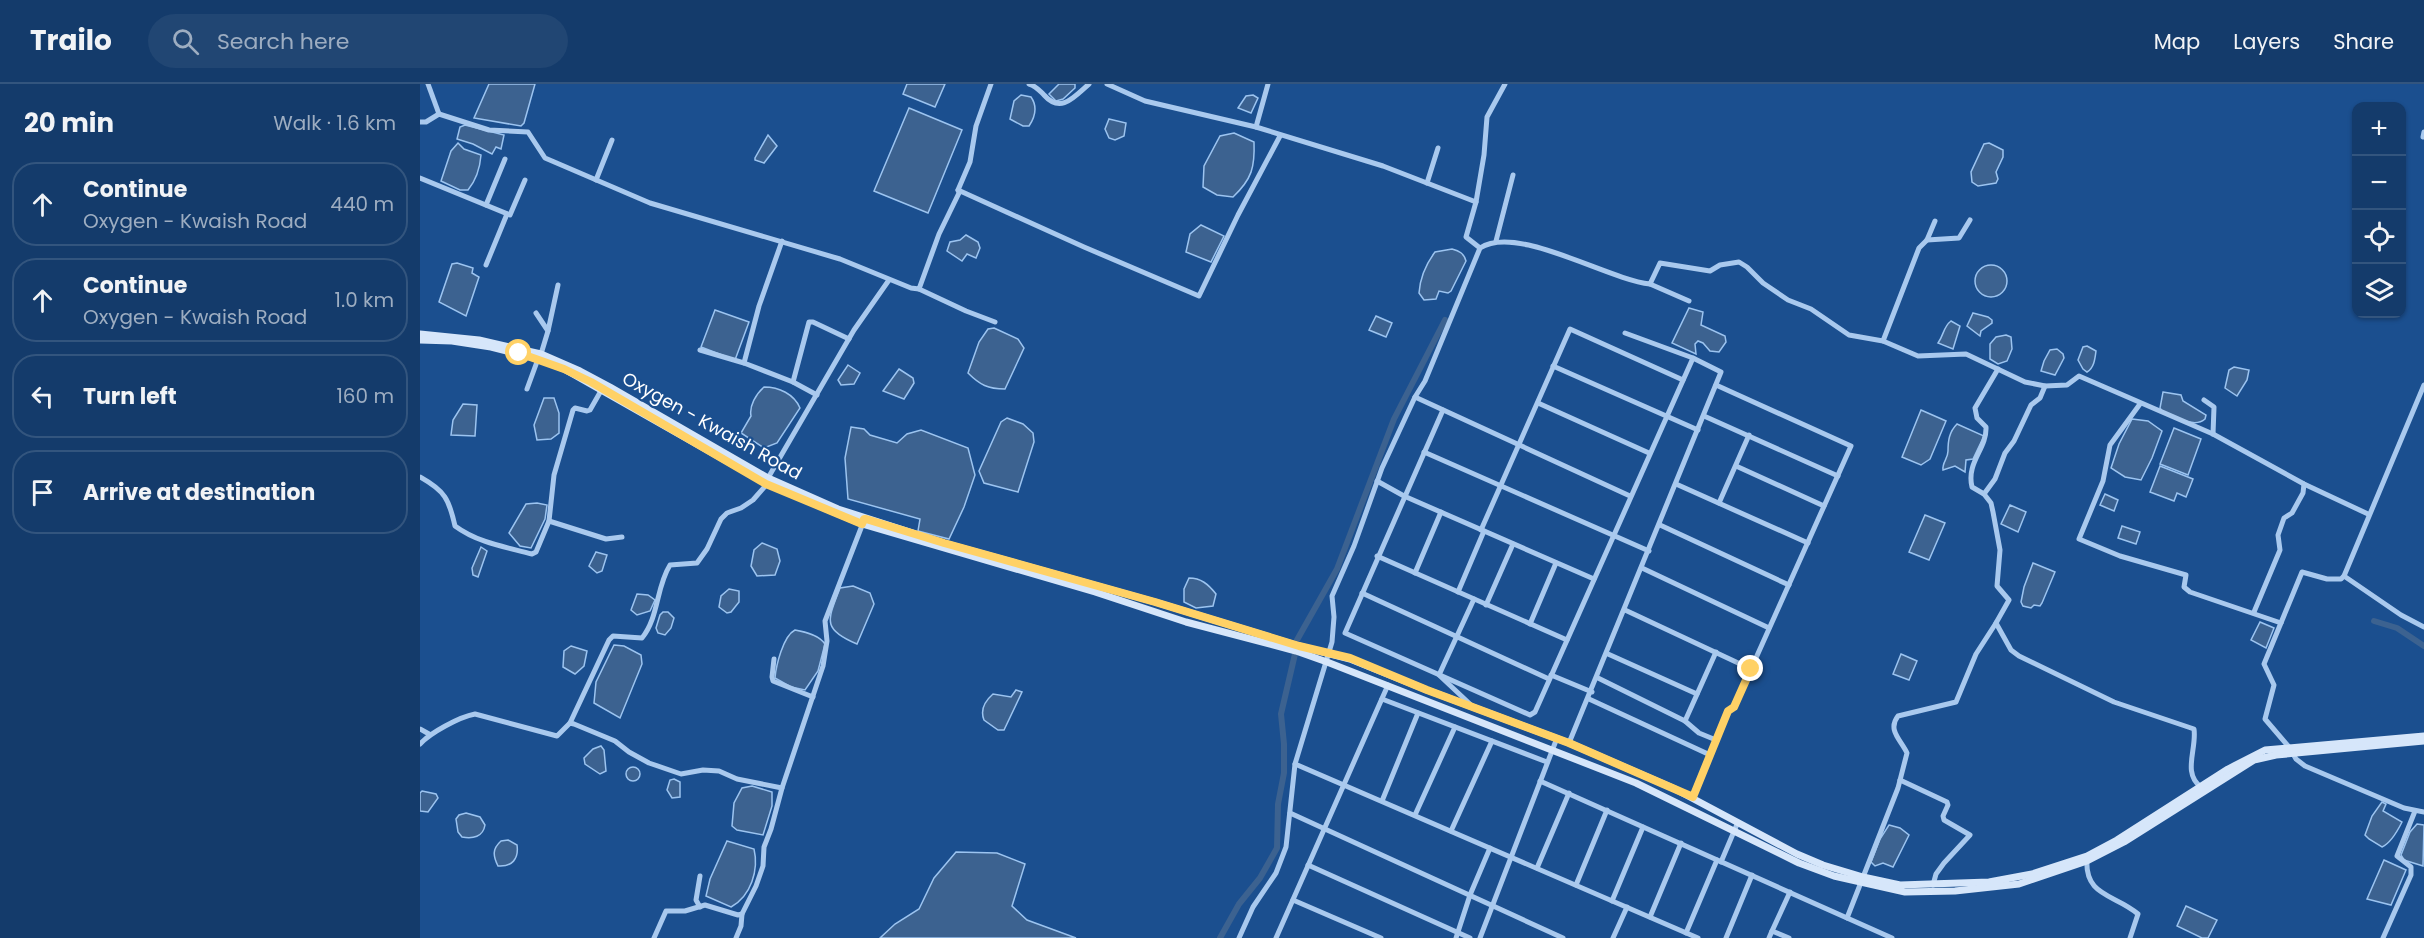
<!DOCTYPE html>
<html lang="en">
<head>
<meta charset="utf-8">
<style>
  :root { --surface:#143b6b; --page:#214673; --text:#f1f3f6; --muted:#9dadc1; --line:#33557e }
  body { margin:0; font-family:Poppins,sans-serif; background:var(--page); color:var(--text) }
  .controls { position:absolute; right:18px; top:18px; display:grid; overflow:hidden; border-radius:12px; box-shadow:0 2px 4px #0004 }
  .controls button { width:54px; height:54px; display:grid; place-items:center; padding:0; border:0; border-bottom:2px solid var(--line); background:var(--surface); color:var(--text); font:30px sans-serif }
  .stop { position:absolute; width:18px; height:18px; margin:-14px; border:4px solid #ffd166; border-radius:50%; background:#fff }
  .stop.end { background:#ffd166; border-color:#fff; box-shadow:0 2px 6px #0008 }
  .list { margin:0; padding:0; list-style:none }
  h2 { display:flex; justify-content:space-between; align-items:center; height:78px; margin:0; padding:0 24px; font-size:26px }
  h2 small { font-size:20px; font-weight:400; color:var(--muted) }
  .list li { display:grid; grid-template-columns:39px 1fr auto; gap:18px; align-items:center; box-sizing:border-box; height:84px; margin:0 12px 12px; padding:0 12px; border:2px solid var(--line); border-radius:24px }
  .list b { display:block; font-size:22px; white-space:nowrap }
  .list p { margin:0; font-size:20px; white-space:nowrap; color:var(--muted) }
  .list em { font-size:20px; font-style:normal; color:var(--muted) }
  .icon { flex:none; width:33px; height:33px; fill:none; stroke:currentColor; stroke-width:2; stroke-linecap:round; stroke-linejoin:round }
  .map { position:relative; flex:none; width:2004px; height:854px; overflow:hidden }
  header { display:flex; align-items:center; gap:36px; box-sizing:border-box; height:84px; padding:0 30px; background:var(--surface); border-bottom:2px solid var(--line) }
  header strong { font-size:28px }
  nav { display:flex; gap:33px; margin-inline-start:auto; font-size:21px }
  .search { width:420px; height:54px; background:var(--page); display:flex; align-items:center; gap:15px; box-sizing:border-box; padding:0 21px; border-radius:33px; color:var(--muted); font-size:22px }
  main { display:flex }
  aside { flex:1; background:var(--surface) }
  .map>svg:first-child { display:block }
  .water { fill:#3c6290; stroke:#9cc4f0; stroke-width:1.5 }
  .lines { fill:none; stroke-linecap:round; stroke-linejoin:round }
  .canal { stroke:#3c6290; stroke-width:6 }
  .minor { stroke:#a9c9ee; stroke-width:5 }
  .secondary { stroke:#d6e6fa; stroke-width:7 }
  .route { stroke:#ffd166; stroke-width:8 }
  .labels { text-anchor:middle; stroke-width:4.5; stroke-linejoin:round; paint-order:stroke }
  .street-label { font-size:18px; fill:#fff; stroke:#1b4f8f }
</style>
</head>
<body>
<header>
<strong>Trailo</strong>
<div class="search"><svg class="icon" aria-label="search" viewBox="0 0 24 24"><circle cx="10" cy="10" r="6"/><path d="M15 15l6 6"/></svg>Search here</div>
<nav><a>Map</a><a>Layers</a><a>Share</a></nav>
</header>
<main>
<aside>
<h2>20 min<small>Walk · 1.6 km</small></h2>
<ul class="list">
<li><svg class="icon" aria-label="ahead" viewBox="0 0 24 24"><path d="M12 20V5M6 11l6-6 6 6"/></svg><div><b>Continue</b><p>Oxygen - Kwaish Road</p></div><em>440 m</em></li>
<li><svg class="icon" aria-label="ahead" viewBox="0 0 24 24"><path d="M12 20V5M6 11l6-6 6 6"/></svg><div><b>Continue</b><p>Oxygen - Kwaish Road</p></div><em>1.0 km</em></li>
<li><svg class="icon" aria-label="left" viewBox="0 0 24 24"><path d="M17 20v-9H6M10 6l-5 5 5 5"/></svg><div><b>Turn left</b></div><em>160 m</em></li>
<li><svg class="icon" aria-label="arrive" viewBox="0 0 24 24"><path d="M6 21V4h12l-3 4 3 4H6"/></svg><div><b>Arrive at destination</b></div></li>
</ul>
</aside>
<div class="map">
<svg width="2004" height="854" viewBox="0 0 2004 854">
  <rect width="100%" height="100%" fill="#1b4f8f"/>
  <g class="water">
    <path d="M69 0H115L104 39 101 42 54 34Z"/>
    <path d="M487 0H525L515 23 483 10Z"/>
    <path d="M639 0H655V4L643 15 636 17 629 10Z"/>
    <path d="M601 11 611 13C618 23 615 33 609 42H603L590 35 594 17Z"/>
    <path d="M833 11 838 14 831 29 818 24 826 12Z"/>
    <path d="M489 24 542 46 508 129 454 107Z"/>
    <path d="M689 35 706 39 704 52 695 56 689 54 685 45Z"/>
    <path d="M45 41 84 51 81 65 76 63 72 70 53 60 37 55 40 43Z"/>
    <path d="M814 49 834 58C835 83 832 95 813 113L797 111 783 103 784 82 800 52Z"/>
    <path d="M348 51 357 62 344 79 335 76V74Z"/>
    <path d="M38 59 44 65 61 71C60 84 57 95 48 106H40L21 97 31 67Z"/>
    <path d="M1569 59 1583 66V73L1576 88 1578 95 1576 99 1558 102 1552 98 1551 88 1564 60Z"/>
    <path d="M781 141 804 152 791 178 766 168 770 150Z"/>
    <path d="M546 151 558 158 560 164 556 174 547 170 542 177 527 167 530 158 540 156Z"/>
    <path d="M1032 165C1039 167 1044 169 1046 177L1031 207 1028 209 1019 207 1016 215 1004 216 999 209C1000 195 1006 180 1015 168Z"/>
    <path d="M37 179 53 184 52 189 59 193 46 232 19 218 32 180Z"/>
    <circle cx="1571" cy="197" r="16"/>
    <path d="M1269 224 1283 228 1281 241 1305 252 1306 258 1299 268 1290 267 1283 259 1278 257 1275 260 1276 270 1252 259Z"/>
    <path d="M295 226 329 238 315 276 281 263Z"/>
    <path d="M1553 229 1568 233 1572 236V239L1561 247 1560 252 1547 242Z"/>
    <path d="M956 232 972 239 966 253 949 246Z"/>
    <path d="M1531 237 1540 242 1533 265 1518 259C1524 251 1523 243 1531 237Z"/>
    <path d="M574 244 598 255 604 264 585 305C568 305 560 301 548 289L559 258 568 245Z"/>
    <path d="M1586 251 1591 253 1592 265 1587 277 1578 280 1570 275V260L1576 253Z"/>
    <path d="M1667 262 1676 267C1675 275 1674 284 1667 288L1663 285 1658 276 1663 263Z"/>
    <path d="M1637 265 1643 270 1644 274 1635 291 1621 287 1624 277 1630 266Z"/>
    <path d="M428 281 440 289 434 300 421 301 418 296Z"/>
    <path d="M1814 283 1829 286 1827 296 1817 312 1805 304 1809 286Z"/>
    <path d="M479 285 493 294 494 299 484 315 463 307Z"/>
    <path d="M344 303C359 303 374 310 380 324L357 359 344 364 321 349 331 332C329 322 336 310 344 303Z"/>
    <path d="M1743 308 1761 311 1763 317 1786 331 1785 335C1774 345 1754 332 1742 327L1740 324Z"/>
    <path d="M124 314H134L139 329V349L131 355 117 356 114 341Z"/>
    <path d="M43 320 57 321 55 352 31 351 33 336Z"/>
    <path d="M1501 326 1526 337 1510 375 1501 381 1482 373Z"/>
    <path d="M587 334 603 340 613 349 614 358 598 408 564 399 559 387 581 338Z"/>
    <path d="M1712 335 1728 337 1742 347 1732 374 1721 396 1705 393 1691 384 1699 360Z"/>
    <path d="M1537 340 1564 352 1553 375 1546 376 1545 388 1535 382 1523 386C1522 378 1528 375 1528 367 1528 357 1529 348 1537 340Z"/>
    <path d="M431 343 444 345 450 351 477 359 487 350 501 346 548 364 555 391 544 423 529 455 498 447 500 435 428 415 425 374Z"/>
    <path d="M1754 344 1781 355 1768 391 1740 380Z"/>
    <path d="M1740 382 1773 395 1766 413 1757 409 1754 417 1730 408Z"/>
    <path d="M1685 410 1698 416 1694 427 1680 421Z"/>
    <path d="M117 419 127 421 125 435 111 464 100 462 89 449 106 420Z"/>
    <path d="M1590 421 1606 428 1598 448 1581 440Z"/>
    <path d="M1505 431 1525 439 1509 476 1489 468Z"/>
    <path d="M1702 442 1720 448 1716 460 1698 454Z"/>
    <path d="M342 459 357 465 360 477 355 491 337 492 331 482 334 466Z"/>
    <path d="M61 463 67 467 58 493 53 491 52 484Z"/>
    <path d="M176 468 187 471 182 487 177 489 169 482Z"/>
    <path d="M1613 479 1635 488 1622 519 1620 522 1614 521 1611 524 1603 522 1601 518 1604 503Z"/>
    <path d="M769 494C781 494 788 500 796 510L793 522 776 524 764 518V505Z"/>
    <path d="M433 502 450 509 454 520 437 560C401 545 408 536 420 504Z"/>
    <path d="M309 505 319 507V518L311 528 307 529 299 523 301 512Z"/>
    <path d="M217 510 228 511 235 516 230 527 217 531 211 526Z"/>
    <path d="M243 528H248L254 534 251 544 245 551 238 549 236 544 240 531Z"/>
    <path d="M1840 538 1854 544 1846 564 1831 556Z"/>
    <path d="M375 546C386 548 399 551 405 560L398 587 385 606 371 603 355 594C356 582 363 552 375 546Z"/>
    <path d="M194 561 204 562 221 571 222 580 200 634 174 619 176 598Z"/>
    <path d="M151 562 167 567 164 582 155 590 143 583 144 567Z"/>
    <path d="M1481 570 1497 577 1489 596 1473 590Z"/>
    <path d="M596 606 602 608 584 646H578L564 636C560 626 565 617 573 610L591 613Z"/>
    <path d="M181 662 184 666 186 687 180 690 165 680 164 674 173 665Z"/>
    <circle cx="213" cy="690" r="7"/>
    <path d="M254 695 260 698V713L252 714 247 706 250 696Z"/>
    <path d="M332 702 352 708V722L343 751 317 746 312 742 314 719 322 704Z"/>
    <path d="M2 707 16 710 18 714 8 728 0 727V709Z"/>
    <path d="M1962 718 1966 720 1963 727 1982 738C1978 746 1971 759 1962 763L1949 755 1945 751 1952 732Z"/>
    <path d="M46 729 60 733 65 741C63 753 53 755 42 753L38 748 36 735 39 731Z"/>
    <path d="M1997 740 2004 741 2003 782 1984 776 1981 771 1990 748Z"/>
    <path d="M1469 741 1480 744 1489 751 1473 783 1463 779 1455 782 1451 778 1460 755Z"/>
    <path d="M88 756 97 761C99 775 92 783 78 782 73 772 72 765 81 757Z"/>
    <path d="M307 757 334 765C339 786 331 812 311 823L286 812 290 795Z"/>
    <path d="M536 768 577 769 605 780 592 822 607 836 656 854H460L475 840 499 825 514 794Z"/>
    <path d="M1964 776 1986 786 1971 821 1947 815Z"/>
    <path d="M1766 822 1797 836 1788 854H1782L1757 842Z"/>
  </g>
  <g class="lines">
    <g class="canal">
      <path d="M1954 537 1977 544 2004 562"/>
      <path d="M877 556 917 485 974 335 1025 236"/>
      <path d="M800 854 819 820 840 794 857 764 858 720 864 689V660L861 630 875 570"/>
    </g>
    <g class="minor">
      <path d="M8 0 19 30"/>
      <path d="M609 0C616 2 619 6 624 11 641 30 654 13 669 0"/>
      <path d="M687 0 725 17 836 43"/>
      <path d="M848 0 836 43 963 82 1056 118"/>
      <path d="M0 38H6L19 30 69 46 108 48 125 74 230 119 420 175 491 204 499 205 519 150 539 109 538 106 550 78 556 42 571 0"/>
      <path d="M2003 53 2004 48"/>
      <path d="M0 94 90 131 105 96"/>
      <path d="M176 96 192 56"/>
      <path d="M1007 99 1018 64"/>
      <path d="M538 106 664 163 779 212 818 131 860 52"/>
      <path d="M66 121 85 75"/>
      <path d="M1507 156 1539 154 1550 136"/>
      <path d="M362 157 339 222 324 279 373 298 389 238H393L429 255"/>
      <path d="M1076 157 1093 91"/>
      <path d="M1060 164C1097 140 1186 195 1230 200L1240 179 1290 187 1300 181 1319 178 1327 183 1343 199 1368 216 1391 225 1429 251 1463 257 1498 272 1546 270 1605 298 1625 302 1647 301 1659 292 1793 350 1884 400 1948 430"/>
      <path d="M66 181 87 130"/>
      <path d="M1230 200 1269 217"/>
      <path d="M499 205 546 227 575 238"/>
      <path d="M116 229 128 247 121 270"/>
      <path d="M128 247 138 201"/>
      <path d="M1463 257 1499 164 1507 156 1515 137"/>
      <path d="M280 266 324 279"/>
      <path d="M1133 282 1278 346"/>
      <path d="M1578 285 1555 324 1557 334 1566 343C1567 365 1546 378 1552 403L1564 410 1571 419 1573 428 1580 466 1577 502 1589 516 1576 539 1591 566 1599 572 1694 618 1774 645C1777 665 1762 689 1781 703"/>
      <path d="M373 298 397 311"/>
      <path d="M2004 301 1924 492 1981 531 2004 543"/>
      <path d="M107 305 118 275"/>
      <path d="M995 313 1210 412"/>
      <path d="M1784 316 1794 323 1793 350"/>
      <path d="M1118 319 1229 369"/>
      <path d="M1720 320 1690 361 1683 397 1659 455 1700 472 1766 491 1764 503 1770 508 1861 539"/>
      <path d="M1023 326 925 549 1110 631 1115 628 1273 274"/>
      <path d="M1284 332 1418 392"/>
      <path d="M1004 368 1229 467"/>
      <path d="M1316 382 1404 422"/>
      <path d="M0 393C25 407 29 415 35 442 58 459 86 463 112 470L116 468 129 437 134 391 153 326 155 324 167 327 170 326 182 305"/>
      <path d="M348 394 434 246 469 196"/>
      <path d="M957 397 984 412 1174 495"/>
      <path d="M1256 400 1388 459"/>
      <path d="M1564 410 1575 395 1585 369 1594 357 1611 321 1620 314 1625 302"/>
      <path d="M1299 419 1329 351"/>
      <path d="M129 437 186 455 202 453"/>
      <path d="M1240 441 1369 501"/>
      <path d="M1061 446 1150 245 1263 296"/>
      <path d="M957 472 1147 556"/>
      <path d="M1222 484 1349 544"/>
      <path d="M995 489 1021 428"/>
      <path d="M1924 492 1921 495H1907L1882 488 1844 580 1854 601 1845 635 1869 663 1876 675 1885 682 1984 724 2004 728"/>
      <path d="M1038 508 1064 447"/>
      <path d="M942 509 1129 595"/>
      <path d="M1066 521 1093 460"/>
      <path d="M1205 526 1331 585"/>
      <path d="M1834 528 1860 466 1858 451 1864 434 1872 429 1883 409 1884 400"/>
      <path d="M1110 540 1136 479"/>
      <path d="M1188 570 1277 610"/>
      <path d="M354 575 352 593 353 597 393 613"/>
      <path d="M1131 591 1172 608"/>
      <path d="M1178 594 1265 637 1296 568"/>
      <path d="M962 615 1127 678"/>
      <path d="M1169 615 1288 670"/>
      <path d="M1051 621 1019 591 1054 515"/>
      <path d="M1265 637 1279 649 1296 656 1308 627 1314 623 1431 362 1296 301"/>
      <path d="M150 639 189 556 193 552 222 554C239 533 236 503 250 481L277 479 287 465 301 435 307 429 321 424 333 416 347 400"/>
      <path d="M0 645 9 650"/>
      <path d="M1149 659 1301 288 1273 274 1205 249"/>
      <path d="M0 660C10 649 39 633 55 630L137 652 150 639 154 640 195 657 209 668 229 679 261 690 283 686 299 687 317 695 362 704"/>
      <path d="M875 680 1278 854"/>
      <path d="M1480 696 1527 718 1528 721 1523 732 1524 736 1550 751 1524 779 1516 790 1513 801"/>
      <path d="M1120 697 1472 854"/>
      <path d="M1273 713 1296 656"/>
      <path d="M962 717 998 629"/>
      <path d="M870 729 1143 854"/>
      <path d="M995 731 1035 643"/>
      <path d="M1031 747 1072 657"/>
      <path d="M1667 774C1664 813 1695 810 1718 830L1710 854"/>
      <path d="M1301 778 1318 738"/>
      <path d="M888 781 1050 854"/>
      <path d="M1117 784 1149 709"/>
      <path d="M1156 801 1187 726"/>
      <path d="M873 816 961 854"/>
      <path d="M1192 817 1223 743"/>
      <path d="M280 823 276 816 280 792"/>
      <path d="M1230 833 1261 759"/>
      <path d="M1427 834 1478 704 1487 669C1481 656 1467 646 1478 632L1536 618 1556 570 1576 539"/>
      <path d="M1352 847 1370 808"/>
      <path d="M1266 849 1297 776"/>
      <path d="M234 854 246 827H265L285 821 318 831 322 830"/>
      <path d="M316 854 321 842 322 830 336 802 343 782 344 763 351 745 362 704 403 582 407 557 405 537 443 439"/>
      <path d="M819 854 833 823 856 789 866 763 875 680 912 558 914 533 912 512 934 462 962 384 995 313 1005 297 1060 164 1046 153 1056 118 1064 71 1067 33 1085 0"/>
      <path d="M856 854 968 601"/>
      <path d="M1036 854 1050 811 1070 764"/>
      <path d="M1060 854 1137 654"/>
      <path d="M1193 854 1207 823"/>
      <path d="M1306 854 1332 791"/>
      <path d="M1349 854 1352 847 1369 854"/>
      <path d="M1963 854 1991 791V783L1977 772 1995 727"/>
    </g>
    <g class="secondary">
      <path d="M0 250 59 256 121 270 160 287 190 303 348 394 418 425 524 459 735 518 879 562 930 575 1007 606 1149 659 1255 705 1377 770 1403 781 1443 793 1480 801 1569 798 1612 790 1667 772 1697 756 1808 685 1845 666 2004 652"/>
      <path d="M0 256 32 257 71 263 118 275 144 285 347 400 442 440 675 508 766 538 876 567 907 578 1216 699 1379 779 1414 792 1485 808 1535 807 1599 800 1667 777 1704 758 1834 676 1856 671 2004 657"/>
    </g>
  </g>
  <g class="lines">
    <path class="route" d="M99 269 144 285 171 298 346 400 442 440 444 435H446L524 459 735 518 879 562 930 574 1007 606 1149 659 1273 713 1308 627 1314 623 1331 585"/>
  </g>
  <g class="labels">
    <g class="street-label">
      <text transform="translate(292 342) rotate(29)" y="6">Oxygen - Kwaish Road</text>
    </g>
  </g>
</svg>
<div class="controls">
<button>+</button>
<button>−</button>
<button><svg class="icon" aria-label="locate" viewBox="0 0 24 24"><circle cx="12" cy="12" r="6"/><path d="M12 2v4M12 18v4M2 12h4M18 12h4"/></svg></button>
<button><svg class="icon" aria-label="layers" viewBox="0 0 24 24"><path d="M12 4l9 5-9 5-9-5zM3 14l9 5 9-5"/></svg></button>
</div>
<div class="stop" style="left:99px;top:269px"></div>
<div class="stop end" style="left:1331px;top:585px"></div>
</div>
</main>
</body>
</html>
